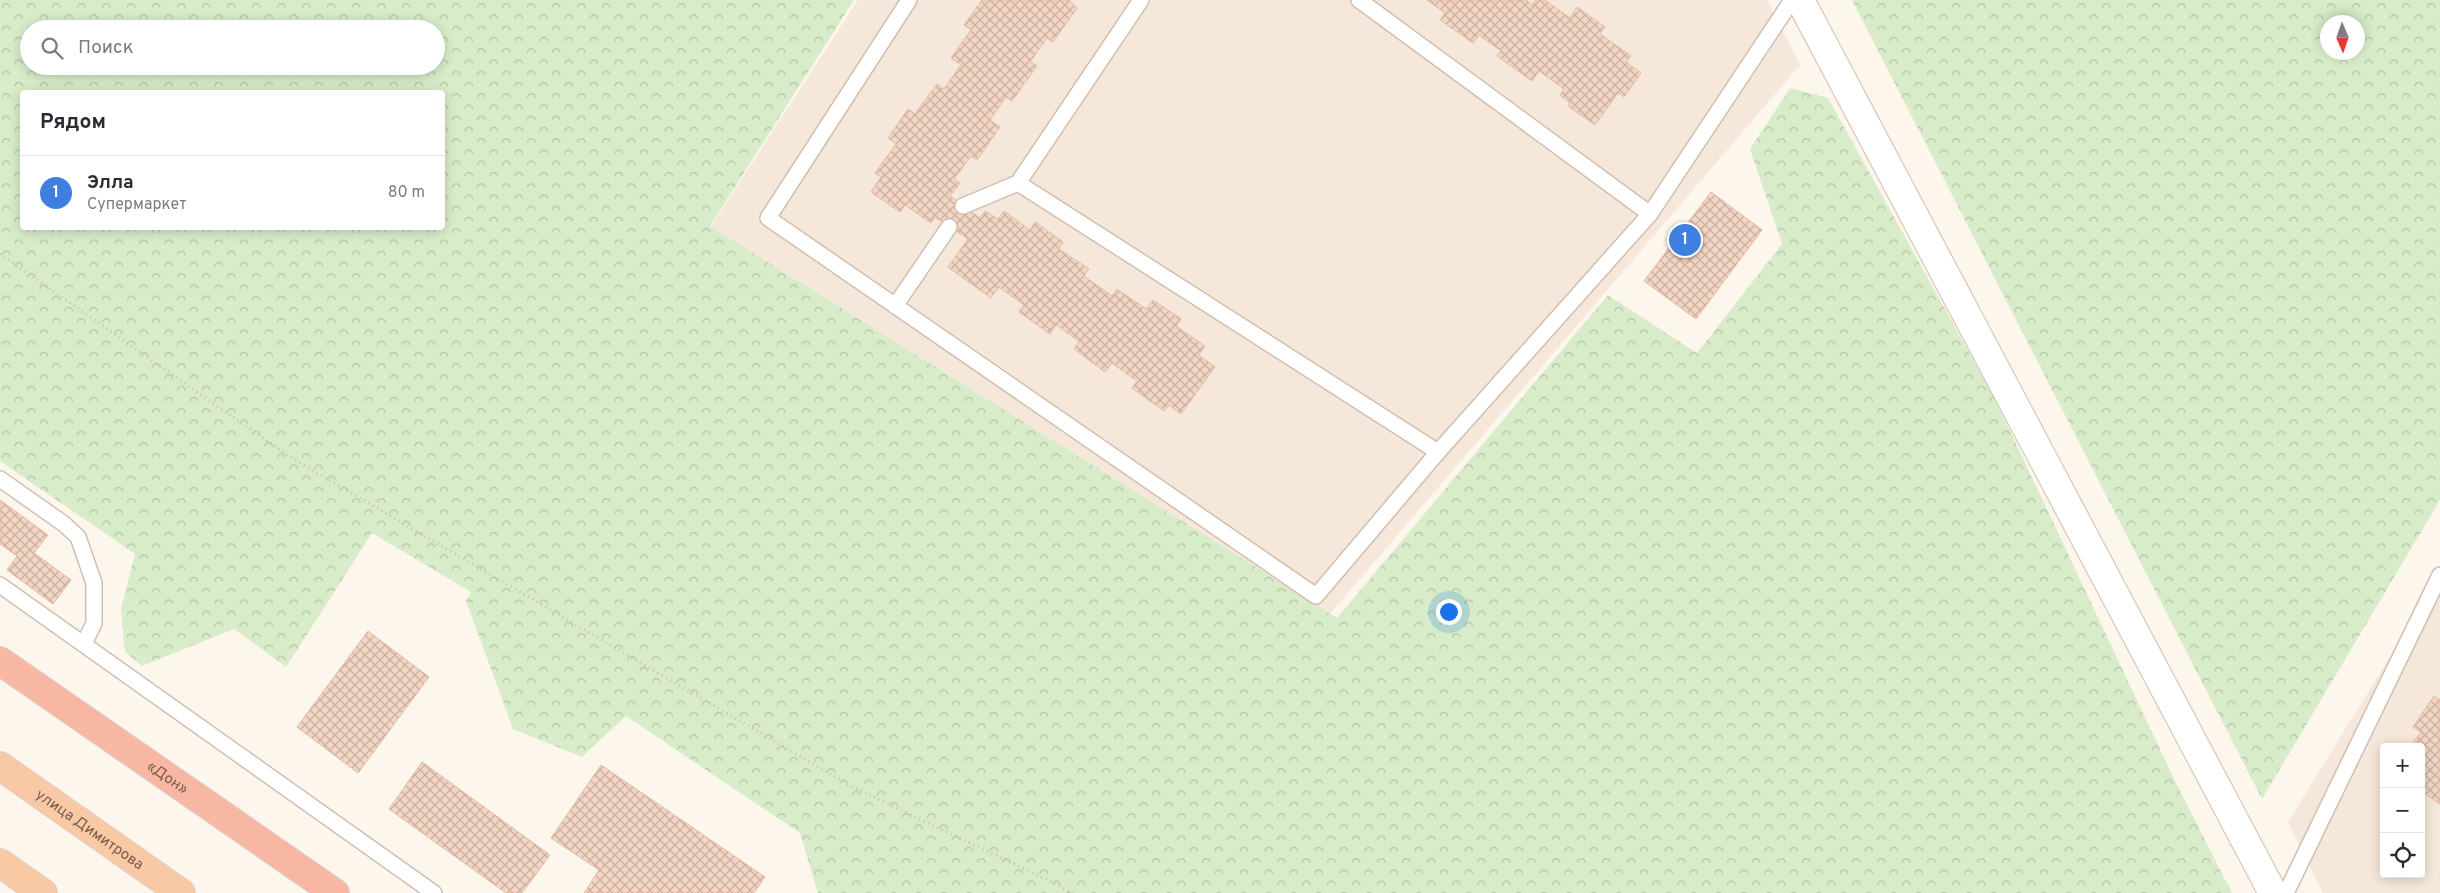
<!DOCTYPE html>
<html lang="ru">
<head>
<meta charset="utf-8">
<style>
  :root { --surface:#fff; --page:#f2f2f3; --text:#2b2b33; --muted:#7c7c81; --line:#e1e1e2; --accent:#e76f51 }
  body { margin:0; font-family:Overpass,sans-serif; background:var(--page); color:var(--text) }
  .controls { position:absolute; right:15px; bottom:15px; display:grid; overflow:hidden; border-radius:5px; box-shadow:0 2px 12px #0003 }
  .controls button { width:45px; height:45px; display:grid; place-items:center; padding:0; border:0; border-bottom:1px solid var(--line); background:var(--surface); color:var(--text); font:25px sans-serif }
  .compass { position:absolute; left:2320px; top:15px; width:45px; height:45px; border-radius:50%; background:var(--surface); box-shadow:0 2px 12px #0003; rotate:178deg }
  .you { position:absolute; left:1448px; top:611px; width:18px; height:18px; margin:-12px; border:4px solid #fff; border-radius:50%; background:#1a73e8; box-shadow:0 0 0 8px #1a73e833 }
  .badge { display:grid; place-items:center; width:32px; height:32px; border-radius:50%; background:var(--accent); color:#fff; font-size:16px; font-weight:700 }
  .pin { position:absolute; translate:-50% -50%; border:2px solid #fff; box-shadow:0 1px 5px #0006 }
  .list { margin:0; padding:0; list-style:none }
  h2 { display:flex; justify-content:space-between; align-items:center; height:65px; margin:0; padding:0 20px; font-size:21px }
  h2 small { font-size:16px; font-weight:400; color:var(--muted) }
  .list li { display:grid; grid-template-columns:32px 1fr auto; gap:15px; align-items:center; box-sizing:border-box; height:75px; padding:0 20px; border-top:1px solid var(--line) }
  .list b { display:block; font-size:19px; white-space:nowrap }
  .list p { margin:0; font-size:16px; white-space:nowrap; color:var(--muted) }
  .list em { font-size:16px; font-style:normal; color:var(--muted) }
  .icon { flex:none; width:28px; height:28px; fill:none; stroke:currentColor; stroke-width:2; stroke-linecap:round; stroke-linejoin:round }
  .map { position:relative; flex:none; width:2440px; height:893px; overflow:hidden }
  .search { position:absolute; background:var(--surface); box-shadow:0 2px 12px #0003; left:20px; top:20px; width:425px; height:55px; display:flex; align-items:center; gap:12px; box-sizing:border-box; padding:0 18px; border-radius:28px; color:var(--muted); font-size:19px }
  .panel { position:absolute; background:var(--surface); box-shadow:0 2px 12px #0003; left:20px; top:90px; width:425px; height:140px; border-radius:5px }
  .map>svg:first-child { display:block }
  .residential { fill:#f5e8da; fill-rule:evenodd }
  .forest { fill:url(#forest-crowns); fill-rule:evenodd }
  .building { fill:url(#building-cross-hatch); stroke:#e6bba3 }
  .lines { fill:none; stroke-linecap:round; stroke-linejoin:round }
  .service-casing { stroke:#d1beb0; stroke-width:18 }
  .minor-casing { stroke:#d1beb0; stroke-width:30 }
  .trunk-casing { stroke:#dad1cd; stroke-width:30 }
  .motorway-casing { stroke:#dad1cd; stroke-width:30 }
  .path { stroke:#d9b8a5; stroke-width:3; stroke-dasharray:1 4; stroke-linecap:butt }
  .service { stroke:#fff; stroke-width:15 }
  .minor { stroke:#fff; stroke-width:28 }
  .trunk { stroke:#f9c8a4; stroke-width:28 }
  .motorway { stroke:#f7b7a3; stroke-width:28 }
  .labels { text-anchor:middle; stroke-width:5; stroke-linejoin:round; paint-order:stroke }
  .street-label { font-size:15px; fill:#7a5c4d; stroke:#fffaf3 }
</style>
</head>
<body>
<div class="map">
<svg width="2440" height="893" viewBox="0 0 2440 893">
  <defs>
    <pattern id="forest-crowns" width="20" height="18" patternUnits="userSpaceOnUse" patternTransform="scale(1.25)"><rect width="20" height="18" fill="#d8ecc9"/><path d="M2 6a3 3 0 1 1 6 0M12 15a3 3 0 1 1 6 0" fill="none" stroke="#b4c2a5"/></pattern>
    <pattern id="building-cross-hatch" width="8" height="8" patternUnits="userSpaceOnUse" patternTransform="scale(1.25)"><rect width="8" height="8" fill="#f3d5c3"/><path d="M0 0l8 8M0 8l8-8" fill="none" stroke="#cab0a1"/></pattern>
  </defs>
  <rect width="100%" height="100%" fill="#fdf6ec"/>
  <g class="residential">
    <path d="M858 0H1767L1800 65 1322 623 708 231Z"/>
    <path d="M2440 576V893H2323L2288 822ZM2384 747H2421V874H2384Z"/>
  </g>
  <g class="forest">
    <path d="M0 0H854L710 226 1337 618 1608 295 1697 353 1782 244 1750 149 1790 88 1828 98 1996 401 2174 779 2232 893H818L800 833 626 716 582 757 513 729 466 601 471 592 372 533 286 667 234 629 142 666 125 652 121 609 135 554 0 461ZM29 29H436V66H29ZM22 92H442V228H22Z"/>
    <path d="M1852 0H2440V500L2262 799ZM2358 22V52H2328V22Z"/>
  </g>
  <g class="building">
    <path d="M982 0H1069L1077 8 1053 42 1047 38 1030 62 1037 66 1012 101 1006 97 990 120 1000 127 977 160 971 156 954 179 960 183 950 196 980 218 985 211 998 219 1004 211 1030 230 1035 222 1063 242 1059 249 1089 269 1084 276 1112 296 1117 289 1146 309 1153 300 1181 319 1176 326 1205 346 1199 355 1215 367 1181 414 1169 405 1164 411 1132 388 1137 381 1112 363 1105 372 1074 349 1079 341 1056 325 1050 334 1019 312 1024 305 999 287 991 298 948 267 968 239 935 217 931 223 905 205 900 212 871 192 881 177 875 173 896 144 888 138 908 109 915 114 937 84 944 89 961 65 951 58 971 30 964 25Z"/>
    <path d="M1427 0H1526L1532 5 1536 0H1545L1570 18 1577 7 1605 27 1600 34 1631 56 1626 62 1641 73 1624 97 1618 93 1595 125 1568 106 1570 103 1560 95 1564 89 1539 71 1532 81 1497 56 1501 51 1479 35 1473 43 1440 20 1445 13Z"/>
    <path d="M1711 192 1762 230 1696 319 1644 281Z"/>
    <path d="M0 500 48 535 34 553 71 580 53 604 7 570 17 556 0 544Z"/>
    <path d="M368 631 429 677 358 773 297 727Z"/>
    <path d="M2434 696 2440 700V804L2421 791V747H2410L2421 732 2413 727Z"/>
    <path d="M422 762 550 855 522 893H506L389 809Z"/>
    <path d="M601 765 765 877 754 893H584L599 870 551 838Z"/>
  </g>
  <g class="lines">
    <g class="service-casing">
      <g id="service">
        <path d="M909 0 768 218 1316 596 1438 452 1018 183 1141 0"/>
        <path d="M1359 0 1650 214 1792 0"/>
        <path d="M963 206 1018 183"/>
        <path d="M895 306 949 227"/>
        <path d="M1438 452 1650 214"/>
        <path d="M0 479 64 524 78 537 94 583V623L84 644"/>
        <path d="M0 585 434 893"/>
        <path d="M2286 893 2440 575"/>
      </g>
    </g>
    <g class="minor-casing">
      <path id="minor" d="M1800 0 2273 893"/>
    </g>
    <g class="trunk-casing">
      <g id="trunk">
        <path id="s1" d="M0 766 181 893"/>
        <path d="M0 863 43 893"/>
      </g>
    </g>
    <g class="motorway-casing">
      <g id="motorway">
        <path id="s2" d="M0 661 335 893"/>
      </g>
    </g>
    <path class="path" d="M0 254 290 457 849 785 1074 893"/>
    <use href="#service" class="service"/>
    <use href="#minor" class="minor"/>
    <use href="#trunk" class="trunk"/>
    <use href="#motorway" class="motorway"/>
  </g>
  <g class="labels">
    <g class="street-label">
      <text dy="5" stroke="none"><textPath href="#s2" startOffset="204">«Дон»</textPath></text>
      <text dy="5" stroke="none"><textPath href="#s1" startOffset="110">улица Димитрова</textPath></text>
    </g>
  </g>
</svg>
<div class="controls">
<button>+</button>
<button>−</button>
<button><svg class="icon" aria-label="locate" viewBox="0 0 24 24"><circle cx="12" cy="12" r="6"/><path d="M12 2v4M12 18v4M2 12h4M18 12h4"/></svg></button>
</div>
<svg class="compass" viewBox="-18 -18 36 36"><path d="M0-13l5 13h-10z" fill="#e53935"/><path d="M0 13l5-13h-10z" fill="#7c7c81"/></svg>
<div class="you"></div>
<div class="pin badge" style="left:1685px;top:240px;background:#3f7fe0">1</div>
<div class="search"><svg class="icon" aria-label="search" viewBox="0 0 24 24"><circle cx="10" cy="10" r="6"/><path d="M15 15l6 6"/></svg>Поиск</div>
<section class="panel">
<h2>Рядом<small></small></h2>
<ul class="list">
<li><span class="badge" style="background:#3f7fe0">1</span><div><b>Элла</b><p>Супермаркет</p></div><em>80 m</em></li>
</ul>
</section>
</div>
</body>
</html>
